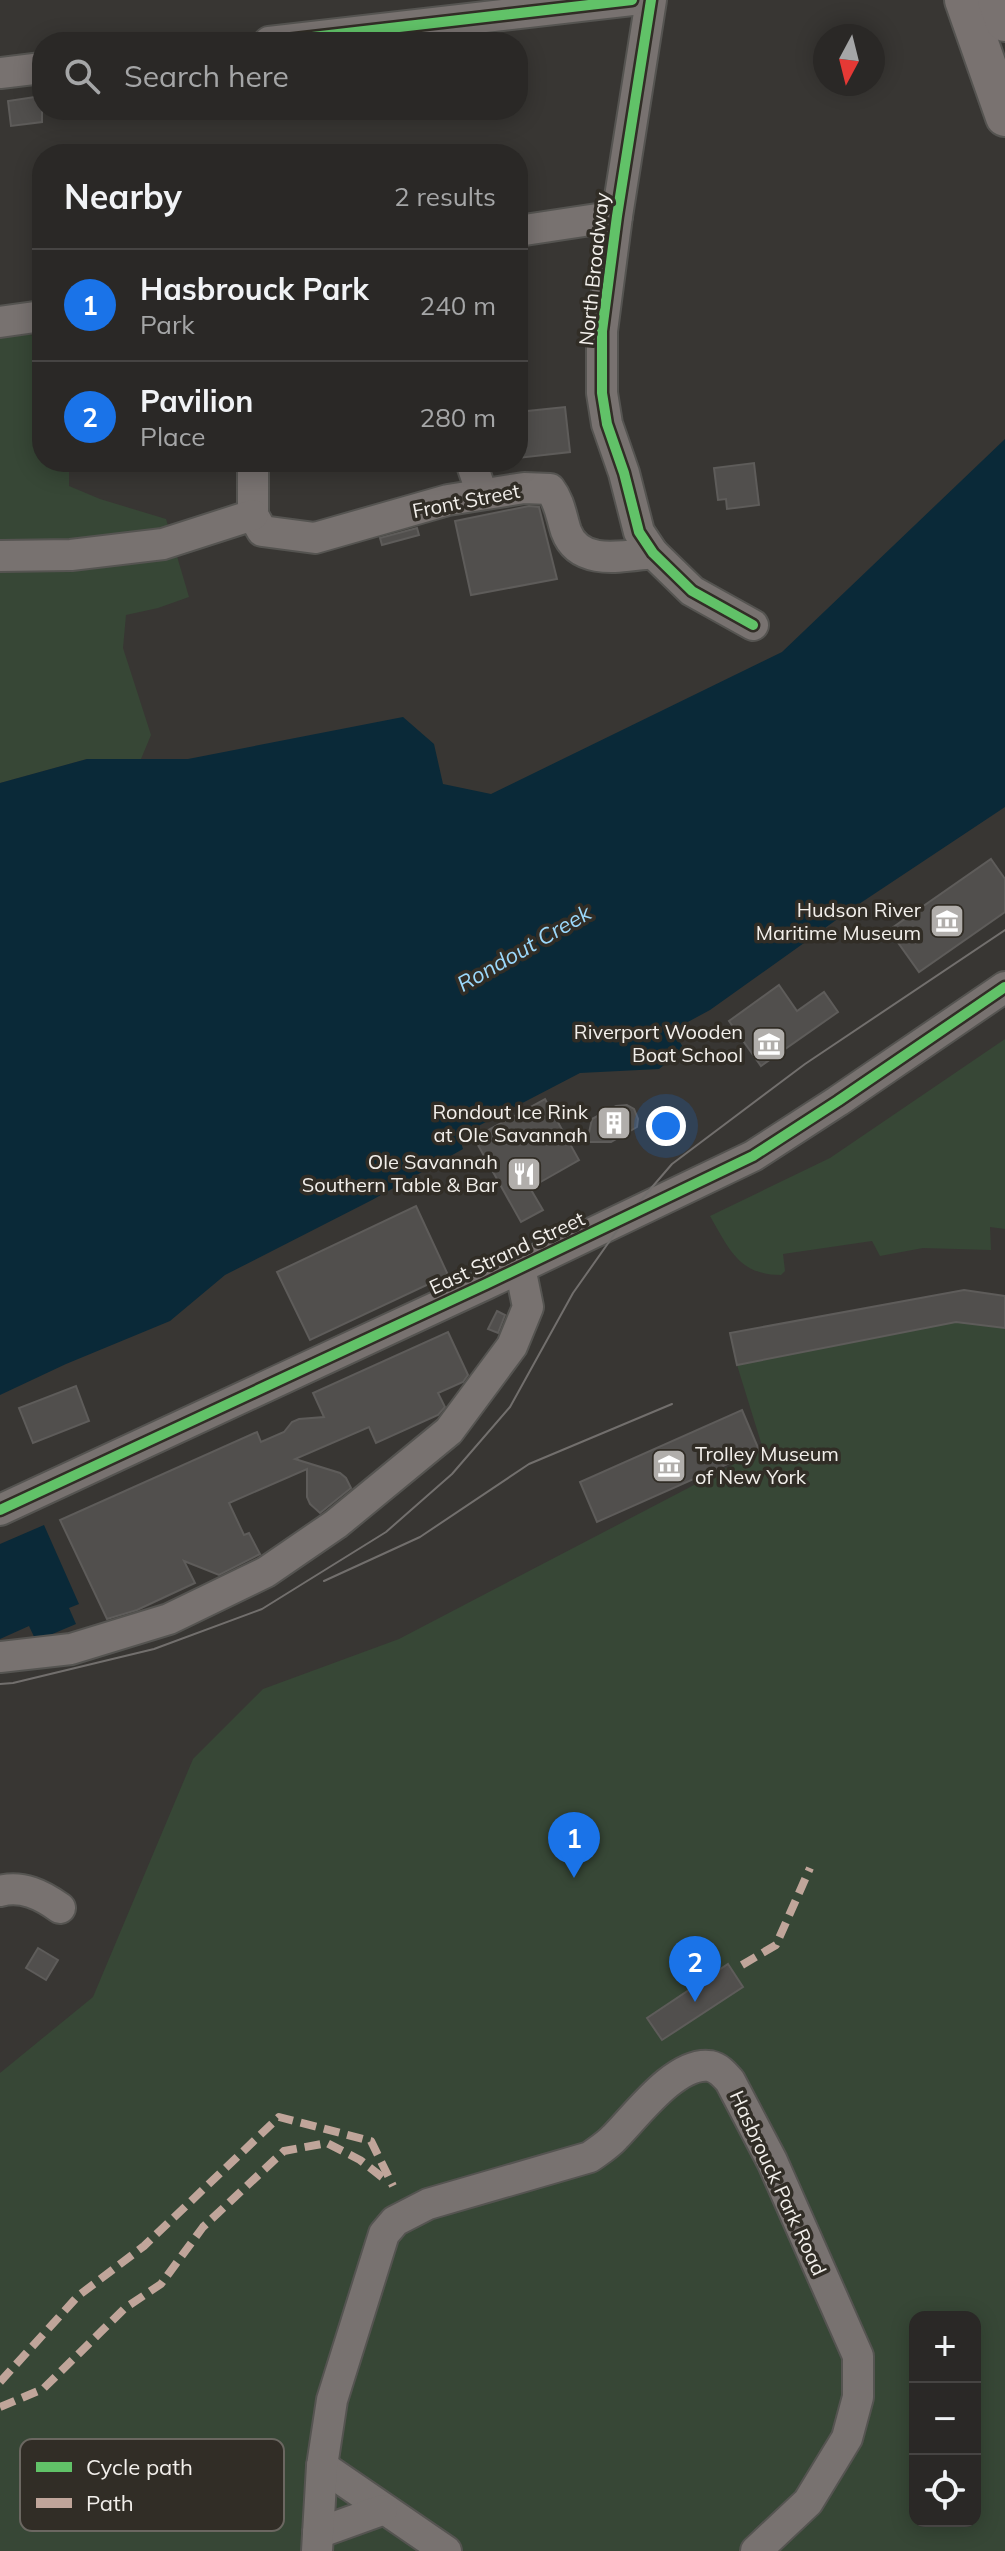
<!DOCTYPE html>
<html lang="en">
<head>
<meta charset="utf-8">
<style>
  :root { --surface:#2a2826; --page:#32302e; --text:#f1f3f6; --muted:#a5a6a7; --line:#464443; --accent:#1a73e8 }
  body { margin:0; font-family:Mulish,sans-serif; background:var(--page); color:var(--text) }
  .controls { position:absolute; right:24px; bottom:24px; display:grid; overflow:hidden; border-radius:16px; box-shadow:0 4px 20px #0003 }
  .controls button { width:72px; height:72px; display:grid; place-items:center; padding:0; border:0; border-bottom:2px solid var(--line); background:var(--surface); color:var(--text); font:40px sans-serif }
  .compass { position:absolute; left:813px; top:24px; width:72px; height:72px; border-radius:50%; background:var(--surface); box-shadow:0 4px 20px #0003; rotate:187deg }
  .you { position:absolute; left:666px; top:1126px; width:28px; height:28px; margin:-20px; border:6px solid #fff; border-radius:50%; background:#1a73e8; box-shadow:0 0 0 12px #1a73e833 }
  .badge { display:grid; place-items:center; width:52px; height:52px; border-radius:50%; background:var(--accent); color:#fff; font-size:26px; font-weight:700 }
  .pin { position:absolute; translate:-50% -66px; filter:drop-shadow(0 2px 4px #0008) }
  .pin::after { content:''; position:absolute; top:42px; width:28px; height:24px; background:inherit; clip-path:polygon(0 0,100% 0,50% 100%) }
  .list { margin:0; padding:0; list-style:none }
  h2 { display:flex; justify-content:space-between; align-items:center; height:104px; margin:0; padding:0 32px; font-size:34px }
  h2 small { font-size:26px; font-weight:400; color:var(--muted) }
  .list li { display:grid; grid-template-columns:52px 1fr auto; gap:24px; align-items:center; box-sizing:border-box; height:112px; padding:0 32px; border-top:2px solid var(--line) }
  .list b { display:block; font-size:30px; white-space:nowrap }
  .list p { margin:0; font-size:26px; white-space:nowrap; color:var(--muted) }
  .list em { font-size:26px; font-style:normal; color:var(--muted) }
  .icon { flex:none; width:44px; height:44px; fill:none; stroke:currentColor; stroke-width:2; stroke-linecap:round; stroke-linejoin:round }
  .map { position:relative; flex:none; width:1005px; height:2551px; overflow:hidden }
  .search { position:absolute; background:var(--surface); box-shadow:0 4px 20px #0003; left:32px; top:32px; width:496px; height:88px; display:flex; align-items:center; gap:20px; box-sizing:border-box; padding:0 28px; border-radius:32px; color:var(--muted); font-size:30px }
  .panel { position:absolute; background:var(--surface); box-shadow:0 4px 20px #0003; left:32px; top:144px; width:496px; height:328px; border-radius:32px }
  .map>svg:first-child { display:block }
  .green { fill:#374736; fill-rule:evenodd }
  .water { fill:#0a2938 }
  .building { fill:#514f4d; stroke:#5e5c5a; stroke-width:2 }
  .lines { fill:none; stroke-linecap:round; stroke-linejoin:round }
  .minor-casing { stroke:#555451; stroke-width:34 }
  .major-casing { stroke:#555451; stroke-width:42 }
  .minor { stroke:#787270; stroke-width:30 }
  .major { stroke:#797270; stroke-width:38 }
  .tram { stroke:#726f6d; stroke-width:2 }
  .quiet { stroke:#c0a59a; stroke-width:8; stroke-dasharray:16 8; stroke-linecap:butt }
  .cycleway-casing { stroke:#312d26; stroke-width:15 }
  .cycleway { stroke:#61c268; stroke-width:10 }
  .labels { text-anchor:middle; stroke-width:7; stroke-linejoin:round; paint-order:stroke }
  .street-label { font-size:20px; fill:#f2efeb; stroke:#312d26 }
  .poi-label { font-size:20px; fill:#f2efeb; stroke:#312d26; text-anchor:end }
  .water-label { font-size:22px; font-style:italic; fill:#9bd8fb; stroke:#312d26 }
  .key { fill:#312d26; stroke:#6b6761; stroke-width:2 }
  .key-label { font-size:22px; fill:#f2efeb }
</style>
</head>
<body>
<div class="map">
<svg width="1005" height="2551" viewBox="0 0 1005 2551">
  <rect width="100%" height="100%" fill="#383633"/>
  <g class="green">
    <path d="M0 330 42 337V462H69V486L100 499 166 519 189 597 158 608 126 615 123 648 151 735 141 759H87L0 783Z"/>
    <path d="M1005 1039V1229L990 1227 991 1250 923 1248 880 1256 872 1241 783 1254 785 1271 781 1275C739 1275 729 1249 710 1216L830 1158Z"/>
    <path d="M956 1322 1005 1328V2551H0V2073L93 1997 193 1759 263 1689 399 1639 763 1449 737 1365ZM915 2317H975V2521H915Z"/>
  </g>
  <g class="water">
    <path d="M1005 439V807L853 908 710 1010 673 1030 684 1049 659 1069 580 1073 459 1136 463 1149 372 1200 225 1275 170 1321 66 1364 0 1395V783L87 759H188L403 717 434 744 443 784 491 794 782 652Z"/>
    <path d="M44 1525 79 1604 69 1608 76 1624 36 1641 29 1626 0 1639V1544Z"/>
  </g>
  <g class="building">
    <path d="M42 96V122L11 126 8 101Z"/>
    <path d="M565 407 570 452 518 458V412Z"/>
    <path d="M754 463 759 505 727 509 726 499 718 500 714 468Z"/>
    <path d="M529 506 539 507 557 579 471 595 455 521Z"/>
    <path d="M417 528 419 535 382 545 380 538Z"/>
    <path d="M991 859 1005 879V912L919 972 889 930Z"/>
    <path d="M779 985 797 1011 824 992 838 1012 761 1066 729 1021Z"/>
    <path d="M545 1099 579 1160 530 1188 543 1210 521 1222 474 1138Z"/>
    <path d="M627 1105 634 1109 638 1119 637 1127 611 1142H587L592 1119 616 1106Z"/>
    <path d="M416 1206 448 1275 310 1340 277 1272Z"/>
    <path d="M964 1290 1005 1296V1328L956 1322 737 1365 730 1333Z"/>
    <path d="M497 1311 505 1315 498 1333 488 1329Z"/>
    <path d="M448 1332 468 1375 463 1382 438 1393 445 1407 438 1415 376 1443 369 1427 295 1459 340 1473 346 1478 351 1488 320 1513 310 1504 307 1497V1469L229 1503 244 1535 249 1533 260 1554 219 1575 184 1561 195 1583 137 1610 107 1619 60 1520 257 1432 261 1442 284 1432 292 1422 299 1419 324 1417 313 1393Z"/>
    <path d="M76 1386 89 1421 33 1443 19 1408Z"/>
    <path d="M742 1410 759 1450 597 1522 580 1482Z"/>
    <path d="M38 1948 58 1960 46 1980 26 1968Z"/>
    <path d="M728 1964 743 1987 662 2040 647 2018Z"/>
  </g>
  <g class="lines">
    <g class="minor-casing">
      <g id="minor">
        <path d="M651 0 617 216 602 331V393L607 424 624 473 639 532 653 553 692 591 753 625"/>
        <path d="M269 42 632 0"/>
        <path d="M0 73 42 68"/>
        <path d="M518 231 617 216"/>
        <path d="M0 322 42 316"/>
        <path d="M253 462V515L262 531 315 538 448 500 524 488 550 489C560 502 561 516 566 531 579 567 623 556 653 553"/>
        <path d="M471 462 482 494"/>
        <path d="M0 556 71 555 163 544 253 515"/>
        <path d="M0 1510 486 1284 753 1156 838 1101 1005 987"/>
        <path d="M0 1657 71 1649 169 1619 266 1572 336 1524 449 1431 512 1346 528 1307 520 1267"/>
        <path d="M0 1891C22 1885 42 1895 60 1908"/>
        <path d="M322 2466 446 2551"/>
        <path d="M318 2533 382 2510"/>
        <path d="M317 2551 322 2466 332 2400 384 2234 395 2221 428 2204 590 2157C598 2151 608 2145 615 2137 636 2116 676 2061 710 2066 719 2068 724 2074 730 2081L772 2161 858 2356V2397L847 2438 808 2502 756 2551"/>
      </g>
    </g>
    <g class="major-casing">
      <g id="major">
        <path d="M964 0 1005 117"/>
        <path d="M997 0 1005 22"/>
      </g>
    </g>
    <use href="#minor" class="minor"/>
    <use href="#major" class="major"/>
    <g class="tram">
      <path d="M324 1581 420 1537 529 1464 672 1404"/>
      <path d="M0 1684 13 1683 154 1649 262 1609 386 1532 452 1474 510 1407 573 1293 628 1215 672 1164 805 1064 1005 930"/>
    </g>
    <g class="quiet">
      <path d="M742 1965 776 1945 810 1868"/>
      <path d="M0 2382 78 2296 144 2246 279 2117 371 2141 393 2186"/>
      <path d="M0 2407 43 2389 125 2308 161 2284 203 2227 284 2151 327 2143 360 2160 387 2181"/>
    </g>
    <g class="cycleway-casing">
      <g id="cycleway">
        <path d="M651 0 617 216 602 331V393L607 424 624 473 639 532 653 553 692 591 753 625"/>
        <path d="M269 42 632 0"/>
        <path d="M0 1510 486 1284 753 1156 838 1101 1005 987"/>
      </g>
    </g>
    <use href="#cycleway" class="cycleway"/>
  </g>
  <defs>
    <g id="museum-square" transform="scale(1.8)"><rect x="-9" y="-9" width="18" height="18" rx="4" fill="#b1aeab" stroke="#312d26"/><path d="M0-6L6-3V-2H-6V-3ZM-5-1h2V3h-2ZM-1-1h2V3h-2ZM3-1h2V3H3ZM-6 4H6V6H-6Z" fill="#fff"/></g>
    <g id="building-square" transform="scale(1.8)"><rect x="-9" y="-9" width="18" height="18" rx="4" fill="#b1aeab" stroke="#312d26"/><path d="M-4-6H4V6H1V3H-1V6H-4ZM-2.5-4.3h1.7v1.8h-1.7ZM.8-4.3h1.7v1.8H.8ZM-2.5-1h1.7V.8h-1.7ZM.8-1h1.7V.8H.8Z" fill="#fff"/></g>
    <g id="restaurant-square" transform="scale(1.8)"><rect x="-9" y="-9" width="18" height="18" rx="4" fill="#b1aeab" stroke="#312d26"/><path d="M-5-6h1v4h1v-4h1v4h1v-4h1v5L-1.5 .5V6h-2V.5L-5-1ZM5-6V6H3V1.5H1.5Q1.5-4 5-6Z" fill="#fff"/></g>
  </defs>
  <g fill-rule="evenodd">
    <use href="#museum-square" x="947" y="921"/>
    <use href="#museum-square" x="769" y="1044"/>
    <use href="#building-square" x="614" y="1123"/>
    <use href="#restaurant-square" x="524" y="1174"/>
    <use href="#museum-square" x="669" y="1466"/>
  </g>
  <g class="labels">
    <g class="street-label">
      <text transform="translate(594 269) rotate(-84)" y="7">North Broadway</text>
      <text transform="translate(466 501) rotate(-11)" y="7">Front Street</text>
      <text transform="translate(507 1253) rotate(-25)" y="7">East Strand Street</text>
      <text transform="translate(778 2183) rotate(65)" y="7">Hasbrouck Park Road</text>
    </g>
    <g class="poi-label">
      <text x="921" y="917">Hudson River<tspan x="921" dy="23">Maritime Museum</tspan></text>
      <text x="743" y="1039">Riverport Wooden<tspan x="743" dy="23">Boat School</tspan></text>
      <text x="588" y="1119">Rondout Ice Rink<tspan x="588" dy="23">at Ole Savannah</tspan></text>
      <text x="498" y="1169">Ole Savannah<tspan x="498" dy="23">Southern Table &amp; Bar</tspan></text>
      <text x="695" y="1461" text-anchor="start">Trolley Museum<tspan x="695" dy="23">of New York</tspan></text>
    </g>
    <g class="water-label">
      <text transform="translate(524 948) rotate(-30)" y="8">Rondout Creek</text>
    </g>
  </g>
  <rect x="20" y="2439" width="264" height="92" rx="12" class="key"/>
  <rect x="36" y="2462" width="36" height="10" fill="#61c268"/>
  <rect x="36" y="2498" width="36" height="10" fill="#c0a59a"/>
  <g class="key-label">
    <text x="86" y="2475">Cycle path</text>
    <text x="86" y="2511">Path</text>
  </g>
</svg>
<div class="controls">
<button>+</button>
<button>−</button>
<button><svg class="icon" aria-label="locate" viewBox="0 0 24 24"><circle cx="12" cy="12" r="6"/><path d="M12 2v4M12 18v4M2 12h4M18 12h4"/></svg></button>
</div>
<svg class="compass" viewBox="-18 -18 36 36"><path d="M0-13l5 13h-10z" fill="#e53935"/><path d="M0 13l5-13h-10z" fill="#a5a6a7"/></svg>
<div class="you"></div>
<div class="pin badge" style="left:574px;top:1878px">1</div>
<div class="pin badge" style="left:695px;top:2002px">2</div>
<div class="search"><svg class="icon" aria-label="search" viewBox="0 0 24 24"><circle cx="10" cy="10" r="6"/><path d="M15 15l6 6"/></svg>Search here</div>
<section class="panel">
<h2>Nearby<small>2 results</small></h2>
<ul class="list">
<li><span class="badge">1</span><div><b>Hasbrouck Park</b><p>Park</p></div><em>240 m</em></li>
<li><span class="badge">2</span><div><b>Pavilion</b><p>Place</p></div><em>280 m</em></li>
</ul>
</section>
</div>
</body>
</html>
